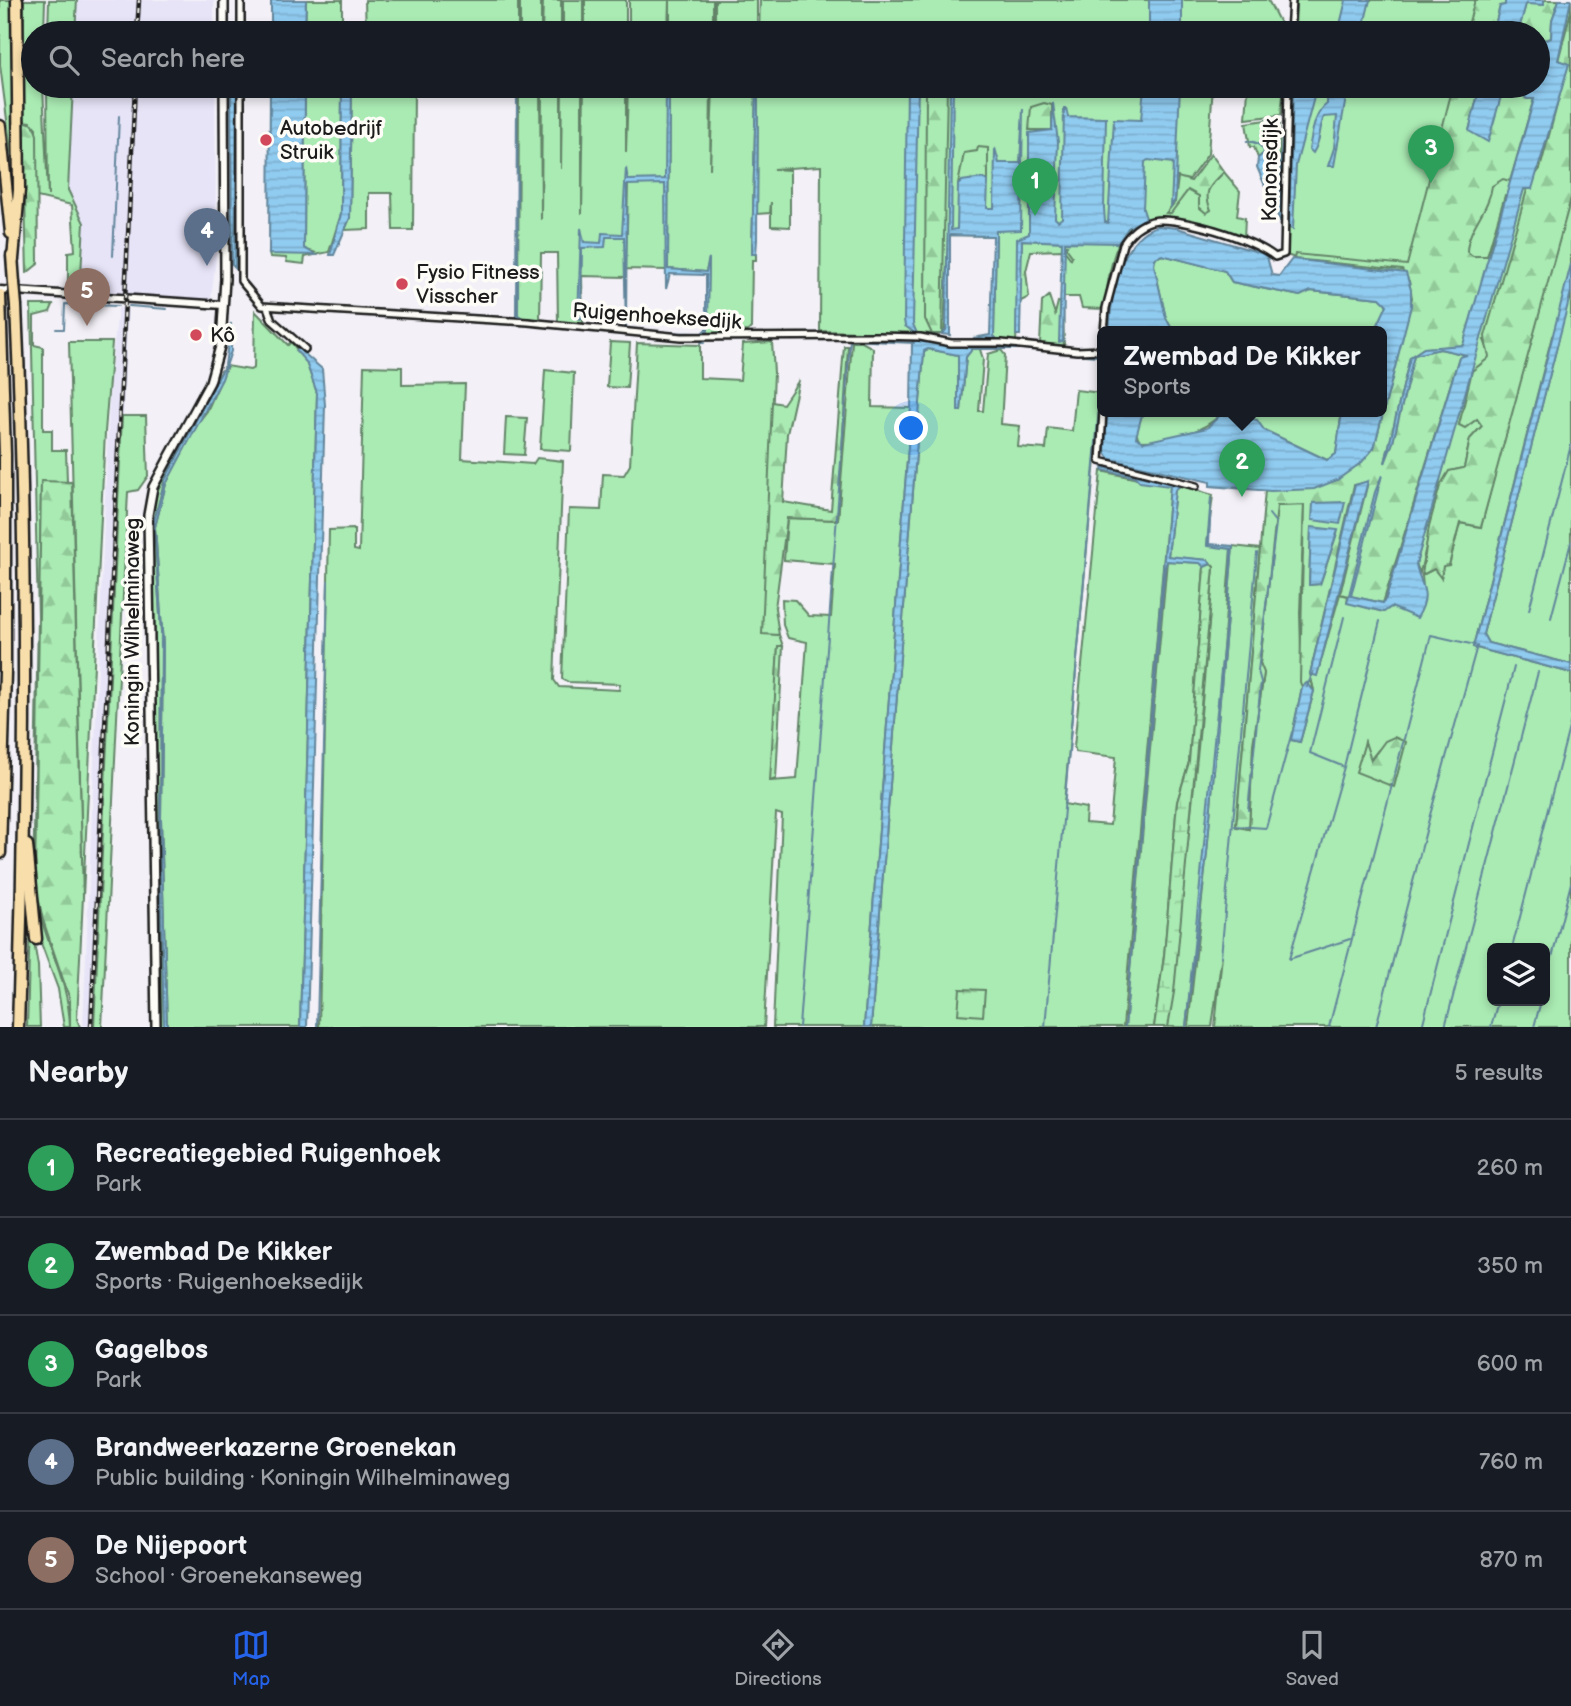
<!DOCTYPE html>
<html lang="en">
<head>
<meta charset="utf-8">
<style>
  :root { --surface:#171b24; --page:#242831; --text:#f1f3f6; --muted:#9ea1a6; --line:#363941; --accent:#2563eb }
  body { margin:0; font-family:"Balsamiq Sans",sans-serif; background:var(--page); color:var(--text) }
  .controls { position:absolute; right:21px; bottom:21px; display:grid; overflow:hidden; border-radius:10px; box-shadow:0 4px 10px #0003 }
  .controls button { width:63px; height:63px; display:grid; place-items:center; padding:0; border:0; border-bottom:2px solid var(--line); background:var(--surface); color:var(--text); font:35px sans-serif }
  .you { position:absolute; left:912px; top:429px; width:24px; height:24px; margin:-18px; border:5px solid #fff; border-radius:50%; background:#1a73e8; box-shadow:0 0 0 10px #1a73e833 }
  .badge { display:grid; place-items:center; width:46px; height:46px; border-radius:50%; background:var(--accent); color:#fff; font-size:23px; font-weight:700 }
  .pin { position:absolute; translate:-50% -58px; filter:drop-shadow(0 2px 4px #0008) }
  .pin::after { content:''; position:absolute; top:37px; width:24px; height:21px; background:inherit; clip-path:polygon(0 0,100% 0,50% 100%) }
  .popup { position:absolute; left:1097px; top:326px; width:290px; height:91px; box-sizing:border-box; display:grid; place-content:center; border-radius:10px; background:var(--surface); filter:drop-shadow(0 2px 5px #0005); font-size:23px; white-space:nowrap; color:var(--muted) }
  .popup b { font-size:26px; color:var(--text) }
  .popup::after { content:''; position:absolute; left:50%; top:100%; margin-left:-14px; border:14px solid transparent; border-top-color:var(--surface) }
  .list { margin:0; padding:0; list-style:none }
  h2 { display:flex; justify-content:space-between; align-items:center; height:91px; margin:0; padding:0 28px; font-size:30px }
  h2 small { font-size:23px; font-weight:400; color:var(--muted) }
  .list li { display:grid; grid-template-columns:46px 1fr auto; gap:21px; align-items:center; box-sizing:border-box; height:98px; padding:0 28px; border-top:2px solid var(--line) }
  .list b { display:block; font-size:26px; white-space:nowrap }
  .list p { margin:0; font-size:23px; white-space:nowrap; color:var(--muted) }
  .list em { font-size:23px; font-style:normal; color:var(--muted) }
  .icon { flex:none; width:38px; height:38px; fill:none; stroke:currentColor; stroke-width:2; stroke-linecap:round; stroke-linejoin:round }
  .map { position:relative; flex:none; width:1571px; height:1027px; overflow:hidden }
  .search { position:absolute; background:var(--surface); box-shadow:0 4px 10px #0003; left:21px; right:21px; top:21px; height:77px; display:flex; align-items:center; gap:18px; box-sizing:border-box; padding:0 24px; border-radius:38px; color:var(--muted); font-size:26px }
  .sheet { height:581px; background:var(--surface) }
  nav { display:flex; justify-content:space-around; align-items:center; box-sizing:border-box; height:98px; border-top:2px solid var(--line); background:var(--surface); font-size:19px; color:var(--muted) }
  nav a { display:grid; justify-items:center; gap:4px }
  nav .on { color:var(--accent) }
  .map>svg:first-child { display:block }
  .built { fill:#e7e4f8 }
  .green { fill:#aaebb3; stroke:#638468; stroke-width:2; fill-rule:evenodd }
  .forest { fill:url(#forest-firs); stroke:#638468; stroke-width:2; fill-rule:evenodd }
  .wetland { fill:url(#wetland-marsh); stroke:#638468; stroke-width:2 }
  .water { fill:url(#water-rules); stroke:#62859b; stroke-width:2 }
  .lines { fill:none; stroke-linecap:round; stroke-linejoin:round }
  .stream { stroke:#62859b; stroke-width:2 }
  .minor-casing { stroke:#1c1c1c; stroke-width:10 }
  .tertiary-casing { stroke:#1c1c1c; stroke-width:11 }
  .secondary-casing { stroke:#1c1c1c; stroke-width:12 }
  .motorway-casing { stroke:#1c1c1c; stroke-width:15 }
  .minor { stroke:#fdfcf7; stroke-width:5 }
  .tertiary { stroke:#fdfcf7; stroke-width:6 }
  .secondary { stroke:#fdfcf7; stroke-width:7 }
  .motorway { stroke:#f8deab; stroke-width:10 }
  .rail-casing { stroke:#1c1c1c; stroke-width:4.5 }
  .rail { stroke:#fdfcf7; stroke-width:2; stroke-dasharray:5; stroke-linecap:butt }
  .motorway-bridge-casing { stroke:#1c1c1c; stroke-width:15; stroke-linecap:butt }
  .motorway-bridge { stroke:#f8deab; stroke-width:10 }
  .poi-dot { fill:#d1495b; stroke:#fdfcf7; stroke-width:2.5 }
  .labels { text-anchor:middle; stroke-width:7; stroke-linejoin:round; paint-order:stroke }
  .poi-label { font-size:21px; fill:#1c1c1c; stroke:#fdfcf7; text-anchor:start }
  .street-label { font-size:21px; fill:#1c1c1c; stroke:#fdfcf7 }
</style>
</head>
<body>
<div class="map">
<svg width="1571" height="1027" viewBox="0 0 1571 1027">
  <defs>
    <pattern id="forest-firs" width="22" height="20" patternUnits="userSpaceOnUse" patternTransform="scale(1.75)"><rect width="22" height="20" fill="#aaebb3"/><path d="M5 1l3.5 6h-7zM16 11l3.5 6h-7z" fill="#92c999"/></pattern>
    <pattern id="wetland-marsh" width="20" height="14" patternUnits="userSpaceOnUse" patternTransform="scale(1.75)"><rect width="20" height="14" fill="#aaebb3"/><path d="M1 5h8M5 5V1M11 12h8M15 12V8" fill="none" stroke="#92c999"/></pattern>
    <pattern id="water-rules" width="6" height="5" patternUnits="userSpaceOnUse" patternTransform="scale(1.75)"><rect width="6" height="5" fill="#90cbf0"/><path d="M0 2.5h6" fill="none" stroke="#7caecd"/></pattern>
  </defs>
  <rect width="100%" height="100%" fill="#f3f1f7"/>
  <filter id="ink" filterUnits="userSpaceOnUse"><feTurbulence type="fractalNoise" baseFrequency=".0143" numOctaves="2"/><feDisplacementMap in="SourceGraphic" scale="14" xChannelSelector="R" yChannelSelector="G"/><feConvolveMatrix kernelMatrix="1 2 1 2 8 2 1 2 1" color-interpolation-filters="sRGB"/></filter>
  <g filter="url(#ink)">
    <g class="built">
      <path d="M77 0H214V33H75Z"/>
      <path d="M73 86H215L216 258 211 300 80 291 84 223 68 191Z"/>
      <path d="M118 308H128L113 652 94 1027H83L110 380Z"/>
    </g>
    <g class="green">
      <path d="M0 0H13L12 159 0 65Z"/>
      <path d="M24 0H45L44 33H33V86H43L48 196 47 86H73L68 190 84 223 80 291 68 286V252L75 251 72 205 37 197 36 128 30 122 23 121Z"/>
      <path d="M49 0H77L75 33H48Z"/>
      <path d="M306 0H342V33H305Z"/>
      <path d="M365 0H518V33H366Z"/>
      <rect x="520" y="0" width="21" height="33"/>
      <path d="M543 0H561V33H542Z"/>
      <rect x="563" y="0" width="20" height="33"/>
      <rect x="585" y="0" width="41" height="33"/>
      <path d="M629 0H669L668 33H629Z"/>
      <rect x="670" y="0" width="43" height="33"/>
      <rect x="715" y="0" width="42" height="33"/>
      <path d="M760 0H1268L1281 25 1277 33H1250L1249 30 1248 33H759Z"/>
      <path d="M1296 0H1571V664L1488 643 1483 634 1559 338 1552 336 1473 647 1571 673V1027H1215L1222 955 1212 1027H1188L1207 853 1233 546 1260 549 1236 826 1249 829 1253 744 1264 673 1260 663 1277 506 1304 505 1300 613 1302 687 1291 740 1300 742 1314 691 1310 674 1317 675 1340 594 1348 596 1347 602 1383 612 1391 607 1402 609 1424 601 1422 575 1434 569 1441 577 1443 565H1449L1460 523 1481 527 1532 331 1484 340 1490 355 1466 404 1459 425 1467 426 1477 419 1482 426 1470 439 1464 468 1455 470 1440 486 1420 573 1416 564 1485 318 1286 255 1293 86H1538V33H1295ZM1365 742 1370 760 1378 750 1405 742 1394 786 1357 772ZM1492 948H1545V1001H1492Z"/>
      <path d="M305 86H342L341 214 329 252 305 257 304 264 287 262 286 258 270 257 269 254 316 253 304 249Z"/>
      <path d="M352 86H414L413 230H393L392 193H369V229L345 230 350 218Z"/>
      <path d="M519 86H540L541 220 542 86H561V169L562 86H582V214L584 86H626V152L628 86H667V181L631 184H666V270L626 269 628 184H625V277L582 276 583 325 558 323 557 253H541L540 321 518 319 522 318 518 315Z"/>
      <path d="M669 86H711L710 169 713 86H756L752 254H756V260H752L751 328 748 331 707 333 709 258 706 272 668 269Z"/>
      <path d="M758 86H1213L1208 154 1189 180 1178 178 1175 202 1168 214 1188 190 1199 196V207L1206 212 1210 210C1202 190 1211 186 1224 172L1240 191 1237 216 1245 218 1244 239 1174 219C1156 217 1129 226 1119 243 1112 254 1106 294 1104 309L1082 308 1079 297H1063L1064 250 1067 245 1022 240 1016 342 994 340 996 339 994 336 996 236 948 235 944 334 820 331 821 166 773 169 790 170V227L771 226V202L770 213 757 214Z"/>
      <path d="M1215 86H1284L1281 115 1246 119 1248 89Z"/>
      <path d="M1278 118 1280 120 1278 210 1265 178 1270 172 1264 153 1258 158 1254 147H1250L1246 123Z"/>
      <path d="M1163 255 1225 271 1232 282 1300 296 1310 291 1380 298 1386 302 1387 309 1375 331H1173L1166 319 1154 265 1155 258Z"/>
      <path d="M31 305H53L50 312 34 316V345L43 347V430H52V450H66L67 482H41L35 883C38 934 69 974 70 1027H64L58 989 41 943 33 888 38 618Z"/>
      <path d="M255 311 288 345 291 342 306 362 317 393 300 1027H167L161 819 163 645 155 527 166 484 197 424 207 411 227 366 250 370 254 368Z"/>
      <path d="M69 342H112L105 432 83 897Z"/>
      <path d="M610 342 630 343 627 388 607 387Z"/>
      <path d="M772 342 774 373 763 633 779 635 783 646 778 647 771 781 797 779 807 642 788 638 783 625 782 599 795 600 809 616 831 617 835 564 784 560 787 518 838 520 852 342H862L873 348 872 407 911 408 864 1027H773L782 815 776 813 764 1027H319L329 530 354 529V550L359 551 364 366 402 367V385L465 384 462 459 533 464 537 458 563 461 554 680 559 687 619 690 620 684 568 682 562 679 569 509 601 510 603 474 624 475 630 465 637 343 700 345V378L740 380 743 344Z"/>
      <path d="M979 346 983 359 979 411H983L988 354 1001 350 1005 355 1001 424 1020 426 1018 447 1046 449 1048 428 1072 431 1076 390 1101 393 1064 804 1086 808 1085 823 1110 825 1116 757 1076 752 1074 747 1101 471 1170 486 1123 1027H871L924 351 928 349 958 355V410L961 411 966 357 971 348Z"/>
      <path d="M225 365 164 482 154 521 161 631 160 879 164 1027H160L152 503 179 443Z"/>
      <path d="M545 370 574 373 571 451 540 449Z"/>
      <path d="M1143 411H1342L1336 454 1327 460 1264 430 1258 423 1222 413C1203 434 1167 441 1140 441L1136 433Z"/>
      <path d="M122 416H146L148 476 138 490 128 492 102 1027H94Z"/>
      <path d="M506 417 527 418 524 455 504 454Z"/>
      <path d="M1178 485 1213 495 1207 545 1231 548 1211 799 1186 1027H1168L1198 748 1214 567 1208 560 1168 557 1175 489Z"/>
      <path d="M1167 561 1201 563 1204 567 1189 762 1177 802 1164 956 1154 1027H1125Z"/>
      <path d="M30 919 38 966 40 1027H27Z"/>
    </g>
    <g class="forest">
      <path d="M1475 0H1505V5L1500 6 1493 33H1466Z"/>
      <path d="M1544 0H1559L1552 20 1551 38 1547 40 1538 38V33H1518L1526 3 1544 5Z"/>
      <path d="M1571 11V198L1481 527 1460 523 1449 565 1443 566 1441 578 1434 569 1422 575 1429 526 1440 486 1449 471 1464 468 1470 439 1482 426 1477 419 1465 428 1459 425 1472 371C1498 350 1487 365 1485 336L1527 190 1524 189 1540 169 1568 64 1558 61Z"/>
      <path d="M926 86H947L942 334H932L925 319Z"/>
      <path d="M1453 86H1480L1469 131 1490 126 1504 86H1520L1518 91 1527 99 1534 98 1510 181 1503 179 1492 186C1489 211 1467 228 1467 252L1473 256H1487L1505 195H1508L1463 346 1424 348 1410 357 1385 463 1393 442 1414 355 1440 349 1467 355 1459 357 1383 603 1340 594 1368 482 1354 485 1310 674 1314 691 1307 683 1302 687 1300 682 1304 505 1277 506 1260 663 1264 673 1253 744 1249 829 1236 827 1265 490 1336 480 1374 448 1412 298 1409 281 1402 270 1294 259 1295 254 1407 265ZM1311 528 1337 533 1320 584 1309 585Z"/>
      <path d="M1044 103 1052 105V130H1029L1031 107Z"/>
      <path d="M23 121 33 124 37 135 38 264 27 273Z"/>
      <path d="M978 147 988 148V181L960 182 958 185 964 153 977 151Z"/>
      <path d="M1211 154 1224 172C1211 185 1202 190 1211 210L1206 213 1199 207V196L1188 190 1171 213H1166L1175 202 1178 177 1191 181Z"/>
      <path d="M1022 240 1061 241 1072 256 1071 259 1064 250 1031 251 1026 271 1029 297 1021 301 1018 308Z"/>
      <path d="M1049 296 1055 314 1058 302 1063 303 1064 346 1040 344 1042 302Z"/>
      <path d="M844 346H848L838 520 787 518 775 608 779 635 762 634 772 402 783 404 799 380 787 434 783 502 831 510Z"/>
      <path d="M41 481 72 482 83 897 77 1019 80 1027H70V1000L43 920 35 883Z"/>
      <path d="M778 646H783L776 779 770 781Z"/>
      <path d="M1394 737 1406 742 1394 787 1356 772 1365 742 1371 760 1385 741Z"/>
      <path d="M960 989 985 990 983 1016 958 1014Z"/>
    </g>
    <path class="wetland" d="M1211 564 1214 567 1174 992 1168 1027H1154L1164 956 1177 802 1189 762 1204 567Z"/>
    <g class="water">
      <path d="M271 0H306L305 33H271Z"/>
      <rect x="1149" y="0" width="33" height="33"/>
      <path d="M1346 0H1370L1362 33H1338Z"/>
      <path d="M1505 0H1544V5L1526 4 1518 33H1493L1500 6 1505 5Z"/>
      <path d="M1559 0H1571L1558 60 1569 64 1532 189H1524L1416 564C1420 586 1433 592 1417 618L1391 607 1384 612 1347 603 1375 492 1382 475 1351 596 1383 603 1386 598 1459 357 1467 355 1440 349 1414 355 1393 442 1385 463 1410 357 1424 348 1463 345 1534 99H1527L1518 91 1520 86H1538V38L1547 40 1551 38 1552 20Z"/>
      <path d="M231 86H237L235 268 232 265Z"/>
      <path d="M270 86H305L304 248 316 255 269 254Z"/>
      <path d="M342 86H352L350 218 334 255H330L341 214Z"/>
      <path d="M517 86 518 315 523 318 516 317Z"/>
      <path d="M666 86H669L668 269 706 272 709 258 708 331 704 335 650 332 702 333 706 329V275L670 274 666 289 665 184 627 185 626 329 624 237H606L605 247 582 248 581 319 578 318 581 228 584 242 601 243 602 233 622 234 626 168 628 180 665 179Z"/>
      <path d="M756 86H758L757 240 756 254H752Z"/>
      <path d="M907 86H918L913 324 920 341 971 348V351L966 357 961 411H958V355L928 349 924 351 871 1027H864L911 408 912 343 916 334 905 326 904 320Z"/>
      <path d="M950 86H953L951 230 957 229 958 185 962 181 982 178 988 181 987 208H994L995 148 999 163H1020L1023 109 1021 230 996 231 994 336 997 339 973 338 990 335 993 236 950 235V335L942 334 946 330Z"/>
      <path d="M1144 86H1180L1175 200 1171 206 1173 163 1148 160 1145 162 1143 209 1146 218 1128 228 1118 243 1065 242 1063 341 1059 342 1062 242 1022 240 1020 335H1016L1017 239 1029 234V133L1052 130 1053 103 1058 142 1055 218 1058 221 1062 218 1064 108H1066L1068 117 1106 118 1104 208 1105 222 1108 223 1114 119 1141 120Z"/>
      <path d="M1293 86H1317L1296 165 1293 229 1289 228Z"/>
      <path d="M1327 86H1348L1334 166H1328L1334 148 1337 116 1324 117C1318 131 1322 139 1313 153L1309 149C1312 134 1314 113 1327 104Z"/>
      <path d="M1480 86H1504L1488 142 1469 131Z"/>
      <path d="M1282 138 1281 220 1280 221 1257 167 1258 158 1264 153C1263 144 1254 142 1246 141 1263 140 1270 155 1271 170L1265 178 1278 210Z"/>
      <path d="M1158 226 1177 228 1261 253 1267 257 1272 275 1279 276 1292 259 1406 273 1411 290V306L1374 448 1362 462 1337 480 1314 489 1271 491 1210 486V482L1110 459 1105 452 1107 411H1143L1136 437 1144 442 1207 428 1222 413 1257 420 1264 430 1327 460 1336 454 1342 411H1382V331H1375L1387 305 1380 298 1311 291 1300 296 1232 282 1225 271 1162 255 1155 258 1154 265 1166 318 1173 331H1109C1111 297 1119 236 1158 226Z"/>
      <path d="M1571 264V292L1483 634 1488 643 1571 664V673L1473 647Z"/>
      <path d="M231 323V351L222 379 166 484 155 527 163 645 161 819 167 1027H164L160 865 161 631 154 521 165 480 225 365Z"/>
      <path d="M298 348 322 369 325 405 307 1027H300L317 393 306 362 296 351Z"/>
      <path d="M1103 467 1180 486 1175 490 1168 556 1208 560 1211 564 1204 567 1200 563 1167 561 1165 568 1125 1027 1170 486 1140 482 1135 477 1102 470Z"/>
      <path d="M1368 481 1317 676 1310 674 1355 485Z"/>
      <path d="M1211 497 1209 544 1233 546 1207 853 1186 1027 1230 579 1231 549 1207 546Z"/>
      <path d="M1345 502 1340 524 1312 520 1313 503Z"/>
      <path d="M1311 527 1338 530 1320 584 1309 585Z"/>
      <path d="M1307 683 1314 691 1300 742 1291 740 1302 687Z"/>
    </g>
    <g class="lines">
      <g class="stream">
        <path d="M113 256 119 116"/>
        <path d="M129 306 167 309"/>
        <path d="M56 329H64L65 304 118 306"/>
        <path d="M700 343H704"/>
        <path d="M971 349H1026L1096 356 1102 357V362"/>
        <path d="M1529 610 1571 445"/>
        <path d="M1551 618 1571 542"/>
        <path d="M1307 687 1313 672"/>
        <path d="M1342 766 1310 753 1344 617"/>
        <path d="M1248 810 1261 682 1258 671 1276 523 1269 514"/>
        <path d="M1235 826 1266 828 1292 732"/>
        <path d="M1350 939 1289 959 1344 767 1380 621"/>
        <path d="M1512 948 1571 720"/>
        <path d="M1221 957 1257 553"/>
        <path d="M1545 985 1571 883"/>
        <path d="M317 1027 328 581"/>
        <path d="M799 1027 850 340 914 343"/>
        <path d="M1045 1027 1102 373"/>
        <path d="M1329 1027 1431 635 1475 645"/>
        <path d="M1376 1027 1430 815 1477 646"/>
        <path d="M1422 1027 1514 667"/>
        <path d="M1445 1027 1538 672"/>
        <path d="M1491 1027 1498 1001"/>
        <path d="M1534 1027 1541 1001"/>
      </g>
      <g class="minor-casing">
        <g id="minor">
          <path d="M241 0V33"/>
          <path d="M1290 33 1292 0"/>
          <path d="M241 86V281L262 306 528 322 681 337 877 336 920 337 951 343H1002L1077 351 1102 350"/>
          <path d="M267 307 272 320 305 349"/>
          <path d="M1104 331 1106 308 1123 244C1130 233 1140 224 1152 221 1177 215 1256 240 1275 257L1284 254 1288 86"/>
          <path d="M1103 411 1100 461 1196 486"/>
        </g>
      </g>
      <g class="tertiary-casing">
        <path id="tertiary" d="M0 290 223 305"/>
      </g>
      <g class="secondary-casing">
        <g id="secondary">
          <path d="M224 0V33"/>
          <path d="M156 1027 148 515 153 487 210 382 221 343 225 279 224 86"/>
        </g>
      </g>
      <g class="motorway-casing">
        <g id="motorway">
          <path d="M0 126 11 233"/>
          <path d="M12 255 14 283"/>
          <path d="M13 259 19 190 17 0"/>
          <path d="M0 295 5 455V672L0 853"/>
          <path d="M16 306C27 547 26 786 18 1027"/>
          <path d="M27 845 36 939"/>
        </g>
      </g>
      <use href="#minor" class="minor"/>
      <use href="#tertiary" class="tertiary"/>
      <use href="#secondary" class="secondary"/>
      <use href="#motorway" class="motorway"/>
      <g class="rail-casing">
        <g id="rail">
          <path d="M137 33 139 0"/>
          <path d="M91 1027 135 86"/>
        </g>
      </g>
      <use href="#rail" class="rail"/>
      <g class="motorway-bridge-casing">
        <path id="motorway-bridge" d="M14 283 16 306"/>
      </g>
      <use href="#motorway-bridge" class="motorway-bridge"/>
    </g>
  </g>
  <g class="poi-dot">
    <circle cx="266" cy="140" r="7"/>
    <circle cx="402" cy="284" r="7"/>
    <circle cx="196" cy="335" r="7"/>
  </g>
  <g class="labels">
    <g class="poi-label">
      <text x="280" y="135">Autobedrijf<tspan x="280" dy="24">Struik</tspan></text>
      <text x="416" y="279">Fysio Fitness<tspan x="416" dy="24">Visscher</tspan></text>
      <text x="210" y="342">Kô</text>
    </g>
    <g class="street-label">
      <text transform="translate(1270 170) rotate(-89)" y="7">Kanonsdijk</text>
      <text transform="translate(657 316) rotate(4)" y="7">Ruigenhoeksedijk</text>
      <text transform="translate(132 632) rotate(-90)" y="7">Koningin Wilhelminaweg</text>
    </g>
  </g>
</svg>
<div class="controls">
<button><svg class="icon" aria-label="layers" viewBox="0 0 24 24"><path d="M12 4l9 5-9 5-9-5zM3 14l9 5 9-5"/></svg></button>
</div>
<div class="you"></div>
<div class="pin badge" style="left:1035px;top:216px;background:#2e9e5b">1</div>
<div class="pin badge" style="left:1242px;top:497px;background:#2e9e5b">2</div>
<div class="popup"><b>Zwembad De Kikker</b>Sports</div>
<div class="pin badge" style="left:1431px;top:183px;background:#2e9e5b">3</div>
<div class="pin badge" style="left:207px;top:266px;background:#5c6f8a">4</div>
<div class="pin badge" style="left:87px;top:326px;background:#8d6e63">5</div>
<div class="search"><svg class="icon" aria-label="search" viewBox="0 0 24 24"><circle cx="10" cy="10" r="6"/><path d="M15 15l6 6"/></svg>Search here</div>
</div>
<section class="sheet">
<h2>Nearby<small>5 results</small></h2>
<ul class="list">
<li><span class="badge" style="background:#2e9e5b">1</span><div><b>Recreatiegebied Ruigenhoek</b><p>Park</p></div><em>260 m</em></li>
<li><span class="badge" style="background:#2e9e5b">2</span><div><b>Zwembad De Kikker</b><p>Sports · Ruigenhoeksedijk</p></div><em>350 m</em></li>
<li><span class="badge" style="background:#2e9e5b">3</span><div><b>Gagelbos</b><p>Park</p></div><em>600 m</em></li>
<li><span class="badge" style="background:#5c6f8a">4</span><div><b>Brandweerkazerne Groenekan</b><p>Public building · Koningin Wilhelminaweg</p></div><em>760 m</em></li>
<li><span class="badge" style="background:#8d6e63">5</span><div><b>De Nijepoort</b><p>School · Groenekanseweg</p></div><em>870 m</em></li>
</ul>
</section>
<nav>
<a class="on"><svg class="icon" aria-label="map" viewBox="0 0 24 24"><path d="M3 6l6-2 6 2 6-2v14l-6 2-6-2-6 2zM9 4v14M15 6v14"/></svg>Map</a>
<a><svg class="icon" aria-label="directions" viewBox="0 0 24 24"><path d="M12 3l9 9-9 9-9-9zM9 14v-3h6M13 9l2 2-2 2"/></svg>Directions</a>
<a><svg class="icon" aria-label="saved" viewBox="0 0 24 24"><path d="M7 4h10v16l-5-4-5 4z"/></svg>Saved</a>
</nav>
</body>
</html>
